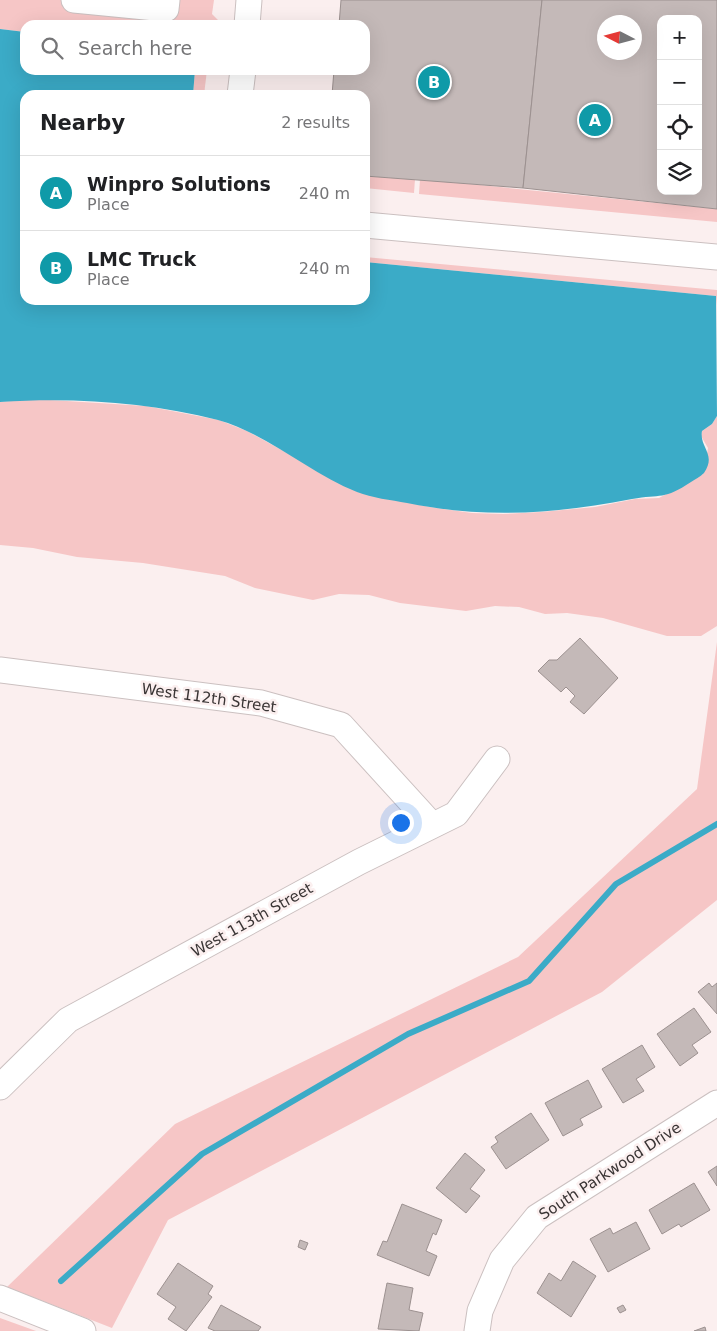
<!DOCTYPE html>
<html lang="en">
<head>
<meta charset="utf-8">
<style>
  :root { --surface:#fff; --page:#f2f2f2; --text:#202124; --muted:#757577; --line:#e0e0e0; --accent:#ea580c }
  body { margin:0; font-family:"DejaVu Sans",sans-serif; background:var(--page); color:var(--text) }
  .controls { position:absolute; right:15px; top:15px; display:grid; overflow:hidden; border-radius:10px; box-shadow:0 5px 20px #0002 }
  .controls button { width:45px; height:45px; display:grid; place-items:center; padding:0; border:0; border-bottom:1px solid var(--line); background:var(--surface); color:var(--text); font:25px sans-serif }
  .compass { position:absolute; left:597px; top:15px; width:45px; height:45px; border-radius:50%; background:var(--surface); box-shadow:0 5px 20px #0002; rotate:276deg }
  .you { position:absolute; left:400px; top:822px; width:18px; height:18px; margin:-12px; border:4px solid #fff; border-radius:50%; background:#1a73e8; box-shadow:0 0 0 8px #1a73e833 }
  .badge { display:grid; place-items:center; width:32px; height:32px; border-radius:50%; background:var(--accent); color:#fff; font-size:16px; font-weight:700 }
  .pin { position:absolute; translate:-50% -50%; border:2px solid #fff; box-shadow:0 1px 5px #0006 }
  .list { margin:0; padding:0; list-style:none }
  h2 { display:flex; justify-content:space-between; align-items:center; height:65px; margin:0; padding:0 20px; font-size:21px }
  h2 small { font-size:16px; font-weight:400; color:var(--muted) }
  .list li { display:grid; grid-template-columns:32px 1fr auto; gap:15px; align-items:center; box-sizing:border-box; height:75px; padding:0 20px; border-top:1px solid var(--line) }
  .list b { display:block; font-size:19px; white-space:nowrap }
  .list p { margin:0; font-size:16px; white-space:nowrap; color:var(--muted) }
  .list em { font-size:16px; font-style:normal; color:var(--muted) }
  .icon { flex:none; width:28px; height:28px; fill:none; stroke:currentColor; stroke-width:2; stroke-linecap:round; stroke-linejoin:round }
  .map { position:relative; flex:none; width:717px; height:1331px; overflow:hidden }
  .search { position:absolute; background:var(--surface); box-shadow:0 5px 20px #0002; left:20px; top:20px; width:350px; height:55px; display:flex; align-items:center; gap:12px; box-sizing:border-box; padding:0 18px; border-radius:15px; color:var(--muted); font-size:19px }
  .panel { position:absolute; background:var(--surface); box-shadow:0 5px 20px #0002; left:20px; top:90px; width:350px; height:215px; border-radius:15px }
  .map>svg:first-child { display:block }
  .green { fill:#f6c6c6 }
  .water { fill:#3babc7 }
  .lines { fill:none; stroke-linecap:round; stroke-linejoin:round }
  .stream { stroke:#3babc7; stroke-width:6 }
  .building { fill:#c4b9b8; stroke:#9c9190; fill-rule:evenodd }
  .minor-casing { stroke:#cbc0c0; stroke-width:27 }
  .minor { stroke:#fff; stroke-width:25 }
  .labels { text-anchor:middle; stroke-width:5; stroke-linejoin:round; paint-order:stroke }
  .street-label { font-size:15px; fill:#393434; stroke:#fbefef }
</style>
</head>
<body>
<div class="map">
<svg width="717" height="1331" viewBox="0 0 717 1331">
  <rect width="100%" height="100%" fill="#fbefef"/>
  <g class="green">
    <path d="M0 0H214L212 14 223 25H25V32L0 29Z"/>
    <path d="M195 70H207L204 95H193Z"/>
    <path d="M365 176 415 179 414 193 365 188Z"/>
    <path d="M420 179 717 209V222L419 194Z"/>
    <path d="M365 257 717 290V305L716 296 365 262Z"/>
    <path d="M35 399 146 406 219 420 247 431 358 492 430 507 472 513 503 514 541 512 595 507 635 499 659 498 703 474 708 448 701 436 702 431 712 424 717 416V626L701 636H667L603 618 567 613 545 614 519 607 495 606 466 611 400 603 369 595 339 594 313 600 255 588 225 576 143 563 77 557 33 548 0 545V402Z"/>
    <path d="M717 642V900L602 992 168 1220 112 1328 7 1287 175 1124 518 957 697 789Z"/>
    <path d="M0 1318 36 1331H0Z"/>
  </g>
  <path class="water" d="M0 29 25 32V70H195L193 95H25V300H365V262L716 296 717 416 712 424 702 431C699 447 717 454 704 473 700 477 695 479 691 482 664 500 661 494 632 499 552 514 488 519 407 503 391 500 372 498 357 492 309 473 268 434 218 420 148 402 72 397 0 402Z"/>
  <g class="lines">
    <path class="stream" d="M61 1281 202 1154 408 1034 529 981 616 884 717 824"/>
  </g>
  <g class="building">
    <path d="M341 0H542L523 188 365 176V95H332L334 70H365V25H339Z"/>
    <path d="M542 0H717V209L523 188ZM661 19H698V191H661ZM604 22H634V52H604Z"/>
    <path d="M580 638 618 678 584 714 570 702 575 696 566 687 561 692 538 671 549 660H557Z"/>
    <path d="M709 983 712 987 717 983V1014L698 992Z"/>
    <path d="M694 1008 711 1032 692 1045 698 1053 680 1066 657 1034Z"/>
    <path d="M642 1045 655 1067 636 1079 644 1091 623 1103 602 1069Z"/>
    <path d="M588 1080 602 1107 580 1119 583 1125 563 1136 545 1103Z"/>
    <path d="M531 1113 549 1140 506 1169 491 1147 498 1142 495 1137Z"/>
    <path d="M465 1153 485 1170 470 1189 480 1196 466 1213 436 1188Z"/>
    <path d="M717 1166V1186L708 1172Z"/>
    <path d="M694 1183 710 1210 681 1227 679 1224 662 1234 649 1210Z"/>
    <path d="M402 1204 442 1220 436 1235 433 1233 426 1251 437 1256 429 1276 377 1255 383 1241 387 1242Z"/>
    <path d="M636 1222 650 1249 608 1272 590 1239 610 1228 613 1234Z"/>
    <path d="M300 1240 308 1243 305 1250 298 1247Z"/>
    <path d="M573 1261 596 1276 571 1317 537 1293 549 1273 561 1281Z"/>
    <path d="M178 1263 213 1286 208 1294 212 1297 186 1331 168 1319 176 1307 157 1294Z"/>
    <path d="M387 1283 413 1288 409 1310 423 1313 419 1331 378 1329Z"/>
    <path d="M221 1305 261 1327 258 1331H215L208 1328Z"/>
    <path d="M623 1305 626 1310 620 1313 617 1308Z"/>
    <path d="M705 1327 706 1331H694Z"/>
  </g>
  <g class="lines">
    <g class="minor-casing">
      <g id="minor">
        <path d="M74 0 166 9 167 0"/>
        <path d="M247 25 249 0"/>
        <path d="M240 95 243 70"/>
        <path d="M365 225 717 257"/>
        <path d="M0 670 261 703 341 725 432 825"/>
        <path d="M0 1087 68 1020 359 862 456 814 497 759"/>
        <path d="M0 1298 83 1331"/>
        <path d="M477 1331 480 1311 502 1260 537 1217 717 1103"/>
      </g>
    </g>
    <use href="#minor" class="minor"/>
  </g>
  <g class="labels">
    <g class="street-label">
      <text transform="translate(209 698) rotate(8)" y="5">West 112th Street</text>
      <text transform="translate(252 920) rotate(-29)" y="5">West 113th Street</text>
      <text transform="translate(610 1171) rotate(-33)" y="5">South Parkwood Drive</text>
    </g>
  </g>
</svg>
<div class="controls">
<button>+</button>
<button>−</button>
<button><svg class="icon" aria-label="locate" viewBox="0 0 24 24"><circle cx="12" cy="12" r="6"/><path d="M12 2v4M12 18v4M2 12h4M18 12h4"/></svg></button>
<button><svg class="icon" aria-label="layers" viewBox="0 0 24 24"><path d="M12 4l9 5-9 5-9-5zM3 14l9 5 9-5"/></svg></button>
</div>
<svg class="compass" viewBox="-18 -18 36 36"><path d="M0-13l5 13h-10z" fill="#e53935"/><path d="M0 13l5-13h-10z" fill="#757577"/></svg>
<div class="you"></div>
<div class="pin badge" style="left:595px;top:120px;background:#0f9aa8">A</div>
<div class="pin badge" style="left:434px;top:82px;background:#0f9aa8">B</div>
<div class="search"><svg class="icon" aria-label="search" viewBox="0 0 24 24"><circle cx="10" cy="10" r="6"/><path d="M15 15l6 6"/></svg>Search here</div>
<section class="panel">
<h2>Nearby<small>2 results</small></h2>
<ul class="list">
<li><span class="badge" style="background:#0f9aa8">A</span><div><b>Winpro Solutions</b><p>Place</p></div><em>240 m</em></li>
<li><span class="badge" style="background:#0f9aa8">B</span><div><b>LMC Truck</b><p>Place</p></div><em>240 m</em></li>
</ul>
</section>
</div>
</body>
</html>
